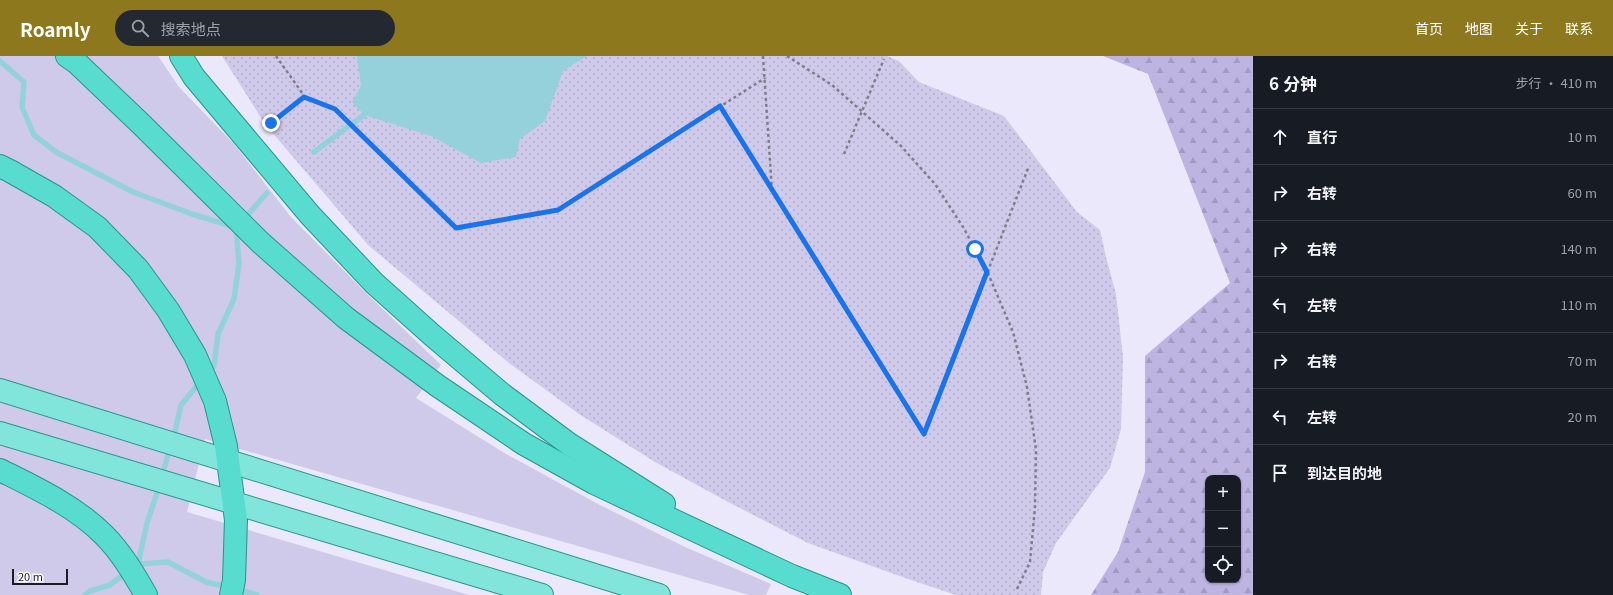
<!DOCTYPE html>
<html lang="zh">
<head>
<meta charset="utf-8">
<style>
  :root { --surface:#171b24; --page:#242831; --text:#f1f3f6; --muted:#9ea1a6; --line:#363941; --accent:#8d781d }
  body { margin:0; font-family:Georgia,"Noto Sans SC",serif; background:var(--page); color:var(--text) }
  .controls { position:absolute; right:12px; bottom:12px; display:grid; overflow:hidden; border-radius:8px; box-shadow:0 1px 3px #0004 }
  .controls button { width:36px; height:36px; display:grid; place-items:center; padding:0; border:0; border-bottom:1px solid var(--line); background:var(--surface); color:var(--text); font:20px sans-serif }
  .scale { position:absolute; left:12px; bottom:10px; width:56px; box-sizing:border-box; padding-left:4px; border:2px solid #1d1c24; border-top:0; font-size:11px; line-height:14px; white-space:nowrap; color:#1d1c24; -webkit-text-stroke:3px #f8f8fc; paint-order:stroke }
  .stop { position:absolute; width:12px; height:12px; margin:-9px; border:3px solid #1a73e8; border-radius:50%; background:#fff }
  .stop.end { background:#1a73e8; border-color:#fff; box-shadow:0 1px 4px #0008 }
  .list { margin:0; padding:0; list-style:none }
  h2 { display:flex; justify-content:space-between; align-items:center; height:52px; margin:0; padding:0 16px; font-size:17px }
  h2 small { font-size:13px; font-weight:400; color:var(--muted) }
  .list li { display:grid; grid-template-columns:26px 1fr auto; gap:12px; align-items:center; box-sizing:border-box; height:56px; padding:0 16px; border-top:1px solid var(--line) }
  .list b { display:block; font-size:15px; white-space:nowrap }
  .list em { font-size:13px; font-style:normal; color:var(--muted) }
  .icon { flex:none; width:22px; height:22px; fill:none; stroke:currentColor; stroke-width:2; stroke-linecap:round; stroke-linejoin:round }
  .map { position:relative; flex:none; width:1253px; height:539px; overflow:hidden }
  header { display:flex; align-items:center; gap:24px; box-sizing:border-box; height:56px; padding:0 20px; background:var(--accent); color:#fff }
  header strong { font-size:19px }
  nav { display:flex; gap:22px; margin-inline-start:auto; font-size:14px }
  .search { width:280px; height:36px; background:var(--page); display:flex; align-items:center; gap:10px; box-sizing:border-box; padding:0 14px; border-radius:22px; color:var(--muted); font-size:15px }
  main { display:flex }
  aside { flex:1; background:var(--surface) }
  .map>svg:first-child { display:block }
  .green { fill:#d0caea }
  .forest { fill:url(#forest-firs); fill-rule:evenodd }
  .park { fill:url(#park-dots) }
  .water { fill:#95d1db }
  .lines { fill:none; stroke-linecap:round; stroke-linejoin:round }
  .stream { stroke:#95d1db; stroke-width:5.5 }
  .primary-casing { stroke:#29948c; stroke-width:24 }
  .trunk-casing { stroke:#29948c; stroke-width:24 }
  .path { stroke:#7f7d8b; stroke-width:2.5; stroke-dasharray:3 3; stroke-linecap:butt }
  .primary { stroke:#82e5dc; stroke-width:22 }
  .trunk { stroke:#58dcd0; stroke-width:22 }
  .route { stroke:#1a73e8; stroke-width:5 }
</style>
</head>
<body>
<header>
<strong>Roamly</strong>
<div class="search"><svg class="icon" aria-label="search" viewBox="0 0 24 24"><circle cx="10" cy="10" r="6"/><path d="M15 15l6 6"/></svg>搜索地点</div>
<nav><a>首页</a><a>地图</a><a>关于</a><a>联系</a></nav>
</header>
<main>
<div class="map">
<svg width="1253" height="539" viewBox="0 0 1253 539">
  <defs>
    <pattern id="forest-firs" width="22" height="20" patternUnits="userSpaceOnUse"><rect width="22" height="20" fill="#bdb4e1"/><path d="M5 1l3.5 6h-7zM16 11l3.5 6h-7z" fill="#a29ac1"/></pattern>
    <pattern id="park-dots" width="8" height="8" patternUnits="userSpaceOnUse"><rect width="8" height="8" fill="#d0caea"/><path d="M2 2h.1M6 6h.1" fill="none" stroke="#b2adc9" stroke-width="1.8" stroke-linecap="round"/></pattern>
  </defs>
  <rect width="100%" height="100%" fill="#ebe8fc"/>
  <path class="green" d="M0 0H158L179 31 234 88 291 161 363 234 441 309 416 342 506 398 598 448 685 491 771 528 766 539H749L205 383 187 456 469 539H0Z"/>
  <path class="forest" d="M1103 0H1253V539H1091L1118 496 1145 416V300L1230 227 1148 18ZM1208 422H1238V524H1208Z"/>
  <path class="park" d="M222 0H887L899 5 919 26 1004 60 1077 156 1100 174 1106 201 1116 238 1123 301 1121 373 1110 412 1056 487 1043 516 1041 539H956L908 523 808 487 730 447 655 406 579 358 509 307 368 189 265 68Z"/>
  <path class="water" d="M357 0H587L563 15 545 65 520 83 516 101 481 107 431 80 364 59 352 46 361 30Z"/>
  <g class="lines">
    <g class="stream">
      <path d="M0 5 24 26 22 51 34 79 56 96 133 136 192 158 234 171"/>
      <path d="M314 96 364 59"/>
      <path d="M243 164 267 137"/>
      <path d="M209 317 214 310 218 278 234 243 239 208 236 172"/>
      <path d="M173 384 181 349 200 326"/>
      <path d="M162 420 170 392"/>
      <path d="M138 508 147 467 160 428"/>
      <path d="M136 509 138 508 168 506 206 526 228 531"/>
      <path d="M236 533 257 539"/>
      <path d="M85 539 90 535 110 529 128 515"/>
    </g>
    <g class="primary-casing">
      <g id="primary">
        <path d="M0 334 659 539"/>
        <path d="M0 377 542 539"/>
      </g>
    </g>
    <g class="trunk-casing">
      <g id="trunk">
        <path d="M67 0 77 7 141 68 261 187 346 262 438 330 524 388 594 427 792 520 840 539"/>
        <path d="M181 0 194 21 310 159 374 227 432 279 503 339 569 388 664 448"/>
        <path d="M0 110 10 115 54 140 97 171 138 213 168 254 195 299 215 345 226 390 236 464 234 524 231 539"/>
        <path d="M0 414C36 432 75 450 104 479 121 496 134 518 146 539"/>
      </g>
    </g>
    <g class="path">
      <path d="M276 0 305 41 335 53 456 172 558 154 765 22"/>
      <path d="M763 0 772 135"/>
      <path d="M787 0 832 29 901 90 935 128 963 171 987 215 1013 276 1027 331 1036 394 1035 451 1030 506 1016 535"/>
      <path d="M720 50 924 378"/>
      <path d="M264 72 305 41"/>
      <path d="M844 98 884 3"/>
      <path d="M924 378 1029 110"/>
    </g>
    <use href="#primary" class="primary"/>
    <use href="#trunk" class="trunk"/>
  </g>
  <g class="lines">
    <path class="route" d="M271 67 304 41 335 53 456 172 558 154 720 50 924 378 987 216 975 193"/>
  </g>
</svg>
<div class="controls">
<button>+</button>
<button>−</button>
<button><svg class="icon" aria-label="locate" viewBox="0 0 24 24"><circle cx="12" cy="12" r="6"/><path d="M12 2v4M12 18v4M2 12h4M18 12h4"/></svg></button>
</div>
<div class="scale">20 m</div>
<div class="stop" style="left:975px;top:193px"></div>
<div class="stop end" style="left:271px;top:67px"></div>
</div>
<aside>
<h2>6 分钟<small>步行 · 410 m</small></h2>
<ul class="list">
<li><svg class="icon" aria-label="ahead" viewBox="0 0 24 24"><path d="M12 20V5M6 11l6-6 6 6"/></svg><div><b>直行</b></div><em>10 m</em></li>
<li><svg class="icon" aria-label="right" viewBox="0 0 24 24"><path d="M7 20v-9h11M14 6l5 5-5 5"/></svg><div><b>右转</b></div><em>60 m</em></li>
<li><svg class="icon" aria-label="right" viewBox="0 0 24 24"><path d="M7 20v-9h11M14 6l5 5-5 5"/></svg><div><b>右转</b></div><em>140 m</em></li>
<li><svg class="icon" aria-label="left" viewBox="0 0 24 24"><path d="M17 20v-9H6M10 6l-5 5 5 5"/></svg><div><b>左转</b></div><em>110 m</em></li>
<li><svg class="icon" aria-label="right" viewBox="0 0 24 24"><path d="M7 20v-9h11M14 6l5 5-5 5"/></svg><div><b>右转</b></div><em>70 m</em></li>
<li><svg class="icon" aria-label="left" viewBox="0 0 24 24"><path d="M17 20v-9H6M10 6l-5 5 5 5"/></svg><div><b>左转</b></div><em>20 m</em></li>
<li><svg class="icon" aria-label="arrive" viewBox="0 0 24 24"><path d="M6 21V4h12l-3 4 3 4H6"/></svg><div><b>到达目的地</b></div></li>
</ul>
</aside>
</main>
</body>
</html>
